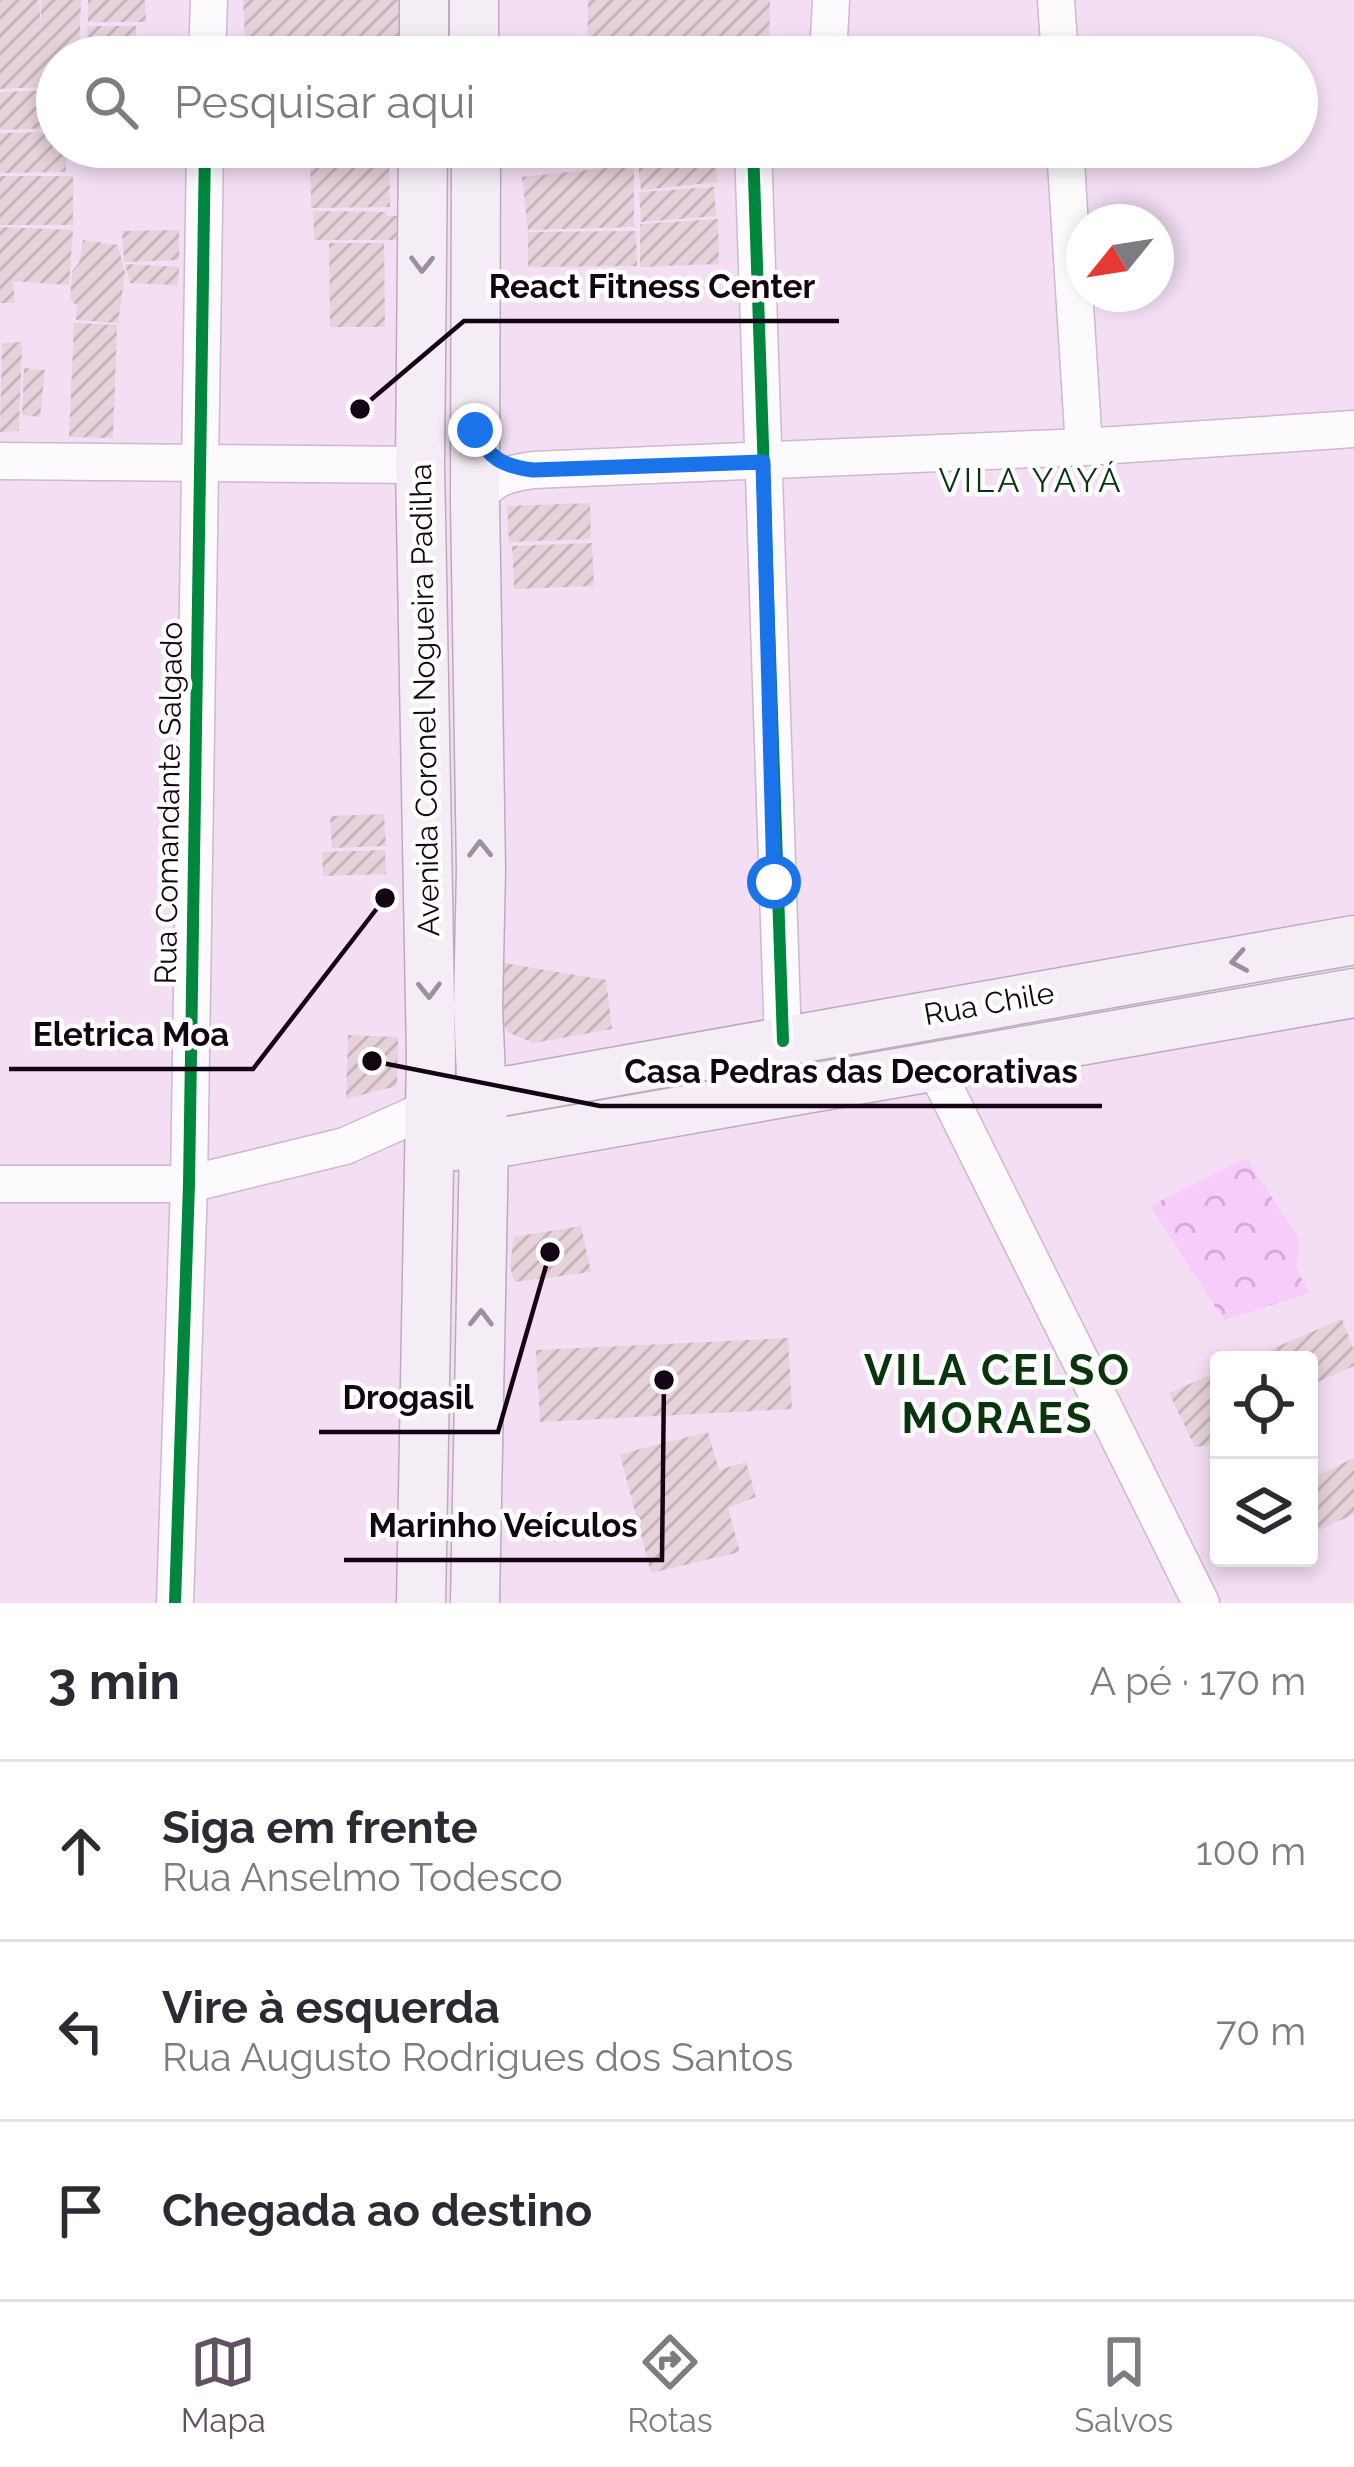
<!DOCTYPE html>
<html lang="pt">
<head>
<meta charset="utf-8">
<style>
  :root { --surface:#fff; --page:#f2f2f3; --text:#2b2b33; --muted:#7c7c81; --line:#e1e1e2; --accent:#625163 }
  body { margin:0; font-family:Raleway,sans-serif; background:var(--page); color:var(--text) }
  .controls { position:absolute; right:36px; bottom:36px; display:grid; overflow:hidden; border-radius:12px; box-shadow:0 6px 18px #0003 }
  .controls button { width:108px; height:108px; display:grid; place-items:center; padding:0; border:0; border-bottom:3px solid var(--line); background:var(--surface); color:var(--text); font:60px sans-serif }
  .compass { position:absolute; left:1066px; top:204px; width:108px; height:108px; border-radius:50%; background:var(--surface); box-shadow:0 6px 18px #0003; rotate:240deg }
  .stop { position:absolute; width:36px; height:36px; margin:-27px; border:9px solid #1a73e8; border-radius:50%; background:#fff }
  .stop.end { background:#1a73e8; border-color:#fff; box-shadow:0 3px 12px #0008 }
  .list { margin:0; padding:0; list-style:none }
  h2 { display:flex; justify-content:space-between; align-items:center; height:156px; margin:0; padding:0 48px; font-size:51px }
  h2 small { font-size:39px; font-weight:400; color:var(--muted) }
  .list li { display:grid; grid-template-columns:78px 1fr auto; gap:36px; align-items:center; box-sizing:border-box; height:180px; padding:0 48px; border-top:3px solid var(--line) }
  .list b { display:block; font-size:45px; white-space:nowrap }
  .list p { margin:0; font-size:39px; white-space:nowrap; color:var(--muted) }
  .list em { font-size:39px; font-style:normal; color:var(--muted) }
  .icon { flex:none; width:66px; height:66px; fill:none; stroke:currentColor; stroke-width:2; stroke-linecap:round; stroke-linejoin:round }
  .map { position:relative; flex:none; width:1354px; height:1603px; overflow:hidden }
  .search { position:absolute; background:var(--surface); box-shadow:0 6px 18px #0003; left:36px; right:36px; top:36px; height:132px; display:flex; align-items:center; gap:30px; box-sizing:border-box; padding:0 42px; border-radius:66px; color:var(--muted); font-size:45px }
  .sheet { height:696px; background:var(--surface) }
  nav { display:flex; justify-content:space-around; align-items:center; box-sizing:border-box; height:168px; border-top:3px solid var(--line); background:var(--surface); font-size:33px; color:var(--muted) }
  nav a { display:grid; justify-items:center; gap:6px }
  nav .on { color:var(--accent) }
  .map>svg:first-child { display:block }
  .forest { fill:url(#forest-crowns) }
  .building { fill:url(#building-hatch) }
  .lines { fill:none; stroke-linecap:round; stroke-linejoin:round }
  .minor-casing { stroke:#ccbacd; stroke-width:39 }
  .major-casing { stroke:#bcaabd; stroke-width:51 }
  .minor { stroke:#fdfafd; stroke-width:36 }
  .major { stroke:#f5edf5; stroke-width:48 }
  .cycleway-casing { stroke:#fff; stroke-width:20 }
  .cycleway { stroke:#00873e; stroke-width:12 }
  .oneway { stroke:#9b909b }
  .route { stroke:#1a73e8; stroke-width:15 }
  .labels { text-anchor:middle; stroke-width:9; stroke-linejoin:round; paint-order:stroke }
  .street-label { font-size:30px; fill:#140515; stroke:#fff }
  .neighbourhood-label { font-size:33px; letter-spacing:3px; fill:#09340d; stroke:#fff }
  .district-label { font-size:42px; font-weight:bold; letter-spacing:3px; fill:#09340d; stroke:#fff }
  .leader { fill:none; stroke:#140515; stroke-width:4.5 }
  .callout-dot { fill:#140515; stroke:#fff; stroke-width:4.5 }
  .callout-label { font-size:33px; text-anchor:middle; font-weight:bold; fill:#140515; stroke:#fff; stroke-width:9; stroke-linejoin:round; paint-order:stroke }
</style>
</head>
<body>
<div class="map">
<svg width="1354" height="1603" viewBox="0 0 1354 1603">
  <defs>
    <pattern id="forest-crowns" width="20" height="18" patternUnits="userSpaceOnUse" patternTransform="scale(3)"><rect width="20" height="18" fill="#f7cbfa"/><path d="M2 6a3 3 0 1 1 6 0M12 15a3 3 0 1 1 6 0" fill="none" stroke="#d3add5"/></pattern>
    <pattern id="building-hatch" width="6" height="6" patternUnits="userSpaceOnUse" patternTransform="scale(3)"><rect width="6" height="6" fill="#e6d2db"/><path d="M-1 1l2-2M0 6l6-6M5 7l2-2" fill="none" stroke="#c4b3bb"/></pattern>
  </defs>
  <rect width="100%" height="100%" fill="#f3def4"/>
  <path class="forest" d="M1246 1158 1300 1240 1296 1267 1309 1293 1224 1320 1150 1206Z"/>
  <g class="building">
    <path d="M0 0H39L41 34V0H81L79 57H57V86L0 89Z"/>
    <path d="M88 0H145L146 22H88Z"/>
    <path d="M243 0H402V57H246Z"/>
    <path d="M588 0H770L769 57H587Z"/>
    <path d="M87 26H136V50H88Z"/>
    <path d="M178 51V57H105V53Z"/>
    <path d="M57 90V128L0 130V92Z"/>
    <path d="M57 132V147H66V172L0 173V133Z"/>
    <path d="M636 147H714L717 182 641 190Z"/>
    <path d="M855 147H897L898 161 856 164Z"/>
    <path d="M902 147H1006V153L903 160Z"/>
    <path d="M310 154H389L390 207 311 208Z"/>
    <path d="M634 165V227L528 230 522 177Z"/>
    <rect x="0" y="176" width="73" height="49"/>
    <path d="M714 187 716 216 641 222 639 192Z"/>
    <path d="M313 211 387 212 386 216H406V240H314Z"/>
    <path d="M718 219 719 264 640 267V224Z"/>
    <path d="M0 227 73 230 69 285 13 281 15 303H0Z"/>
    <path d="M179 230V260L124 262 122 231Z"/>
    <path d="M636 231 637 266 528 267V232Z"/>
    <path d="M83 240 118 245 125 273 118 323 76 320 77 306 70 299 72 271 79 263Z"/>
    <path d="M329 243H384L385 327H330Z"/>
    <path d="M125 264 179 267 178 285 130 283Z"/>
    <path d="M74 323 117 325 113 438 69 437Z"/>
    <path d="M22 342 19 431 0 432 2 343Z"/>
    <path d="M24 368 45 370 40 417 22 415Z"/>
    <path d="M590 503 591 539 509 542 507 506Z"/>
    <path d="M592 543 594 586 514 589 512 546Z"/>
    <path d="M384 814 386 846 332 848 330 816Z"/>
    <path d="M385 850 386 874 323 876 322 852Z"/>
    <path d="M498 962 606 980 612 1029 534 1043 509 1033 493 1010Z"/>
    <path d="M348 1035 398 1037 397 1086 346 1099Z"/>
    <path d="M581 1226 591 1272 514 1282 510 1266 514 1237Z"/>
    <path d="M1342 1319 1354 1351V1366L1309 1386V1360H1246Z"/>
    <path d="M788 1338 792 1409 540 1422 536 1350Z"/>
    <path d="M1219 1371V1444L1195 1447 1169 1393Z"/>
    <path d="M708 1432 719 1470 746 1462 756 1497 728 1508 740 1552 651 1573 620 1454Z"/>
    <path d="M1354 1458V1514L1309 1535V1479Z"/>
  </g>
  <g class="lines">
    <g class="minor-casing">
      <g id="minor">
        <path d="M1056 0 1060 57"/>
        <path d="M207 57 209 0"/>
        <path d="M828 57 831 0"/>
        <path d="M753 147 783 1041"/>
        <path d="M1065 147 1084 447"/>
        <path d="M0 461 420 465"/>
        <path d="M475 502C490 478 506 474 533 470L1084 447 1354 429"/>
        <path d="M934 1066 1201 1603"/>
        <path d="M0 1184H189L345 1146 430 1108"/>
        <path d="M175 1603 189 1184 205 147"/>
      </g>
    </g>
    <g class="major-casing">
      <g id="major">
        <path d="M474 0V57"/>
        <path d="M424 57V0"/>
        <path d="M455 1100 1354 940"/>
        <path d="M454 1146 509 1141 1354 993"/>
        <path d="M421 1603 431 1056 420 465 423 147"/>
        <path d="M475 1603 484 1144 478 1008 481 870 475 502 476 147"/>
      </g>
    </g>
    <use href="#minor" class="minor"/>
    <use href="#major" class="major"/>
    <g class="cycleway-casing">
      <g id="cycleway">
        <path d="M753 147 783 1041"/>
        <path d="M175 1603 189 1184 205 147"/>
      </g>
    </g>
    <use href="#cycleway" class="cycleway"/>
  </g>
  <defs><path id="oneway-chevron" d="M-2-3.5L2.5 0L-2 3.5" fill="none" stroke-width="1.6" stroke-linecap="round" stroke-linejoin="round" transform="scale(3)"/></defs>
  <g class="oneway">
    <use href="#oneway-chevron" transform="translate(422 264) rotate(91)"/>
    <use href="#oneway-chevron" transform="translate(480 849) rotate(-91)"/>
    <use href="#oneway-chevron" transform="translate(1239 961) rotate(170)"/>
    <use href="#oneway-chevron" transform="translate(429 990) rotate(89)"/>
    <use href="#oneway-chevron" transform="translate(481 1318) rotate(-89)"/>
  </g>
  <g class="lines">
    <path class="route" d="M475 430C488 458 502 466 533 470L763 462 774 882"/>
  </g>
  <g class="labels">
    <g class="street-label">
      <text transform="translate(425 700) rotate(-91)" y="10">Avenida Coronel Nogueira Padilha</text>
      <text transform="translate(169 803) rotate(-89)" y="10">Rua Comandante Salgado</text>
      <text transform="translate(989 1004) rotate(-10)" y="10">Rua Chile</text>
    </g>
    <g class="neighbourhood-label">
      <text x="1031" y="492">VILA YAYÁ</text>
    </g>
    <g class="district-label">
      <text x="998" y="1385">VILA CELSO<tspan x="998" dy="48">MORAES</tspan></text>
    </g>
  </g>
  <path class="leader" d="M360 409L464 321H839M385 898L253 1069H9M372 1061L600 1106H1102M550 1252L498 1432H319M664 1380L662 1560H344"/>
  <g class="callout-dot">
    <circle cx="360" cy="409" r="12"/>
    <circle cx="385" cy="898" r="12"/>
    <circle cx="372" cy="1061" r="12"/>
    <circle cx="550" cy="1252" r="12"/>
    <circle cx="664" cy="1380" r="12"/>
  </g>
  <g class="callout-label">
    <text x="652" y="298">React Fitness Center</text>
    <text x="131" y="1046">Eletrica Moa</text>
    <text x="851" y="1083">Casa Pedras das Decorativas</text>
    <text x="408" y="1409">Drogasil</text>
    <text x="503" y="1537">Marinho Veículos</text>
  </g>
</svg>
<div class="controls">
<button><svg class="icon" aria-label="locate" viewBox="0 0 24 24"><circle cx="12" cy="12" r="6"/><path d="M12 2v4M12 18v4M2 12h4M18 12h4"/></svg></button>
<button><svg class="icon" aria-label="layers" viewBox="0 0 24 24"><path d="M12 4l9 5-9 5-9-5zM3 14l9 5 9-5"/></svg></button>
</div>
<svg class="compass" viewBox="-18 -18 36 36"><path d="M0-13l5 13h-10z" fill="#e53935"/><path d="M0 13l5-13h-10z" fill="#7c7c81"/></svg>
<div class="stop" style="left:774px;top:882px"></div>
<div class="stop end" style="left:475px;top:430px"></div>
<div class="search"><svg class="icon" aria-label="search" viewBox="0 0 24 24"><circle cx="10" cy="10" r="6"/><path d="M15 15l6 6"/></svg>Pesquisar aqui</div>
</div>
<section class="sheet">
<h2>3 min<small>A pé · 170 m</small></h2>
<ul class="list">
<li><svg class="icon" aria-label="ahead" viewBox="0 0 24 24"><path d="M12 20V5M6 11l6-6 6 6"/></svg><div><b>Siga em frente</b><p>Rua Anselmo Todesco</p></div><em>100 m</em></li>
<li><svg class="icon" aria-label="left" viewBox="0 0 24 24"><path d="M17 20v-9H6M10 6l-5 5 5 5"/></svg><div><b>Vire à esquerda</b><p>Rua Augusto Rodrigues dos Santos</p></div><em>70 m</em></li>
<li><svg class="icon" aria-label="arrive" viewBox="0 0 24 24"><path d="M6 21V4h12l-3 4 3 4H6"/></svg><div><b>Chegada ao destino</b></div></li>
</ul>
</section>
<nav>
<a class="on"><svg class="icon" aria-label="map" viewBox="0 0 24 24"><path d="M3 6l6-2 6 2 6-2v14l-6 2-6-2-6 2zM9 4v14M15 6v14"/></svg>Mapa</a>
<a><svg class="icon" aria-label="directions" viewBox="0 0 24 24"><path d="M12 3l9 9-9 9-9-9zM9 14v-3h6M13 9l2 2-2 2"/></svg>Rotas</a>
<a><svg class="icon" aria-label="saved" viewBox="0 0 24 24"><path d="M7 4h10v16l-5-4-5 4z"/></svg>Salvos</a>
</nav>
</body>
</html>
